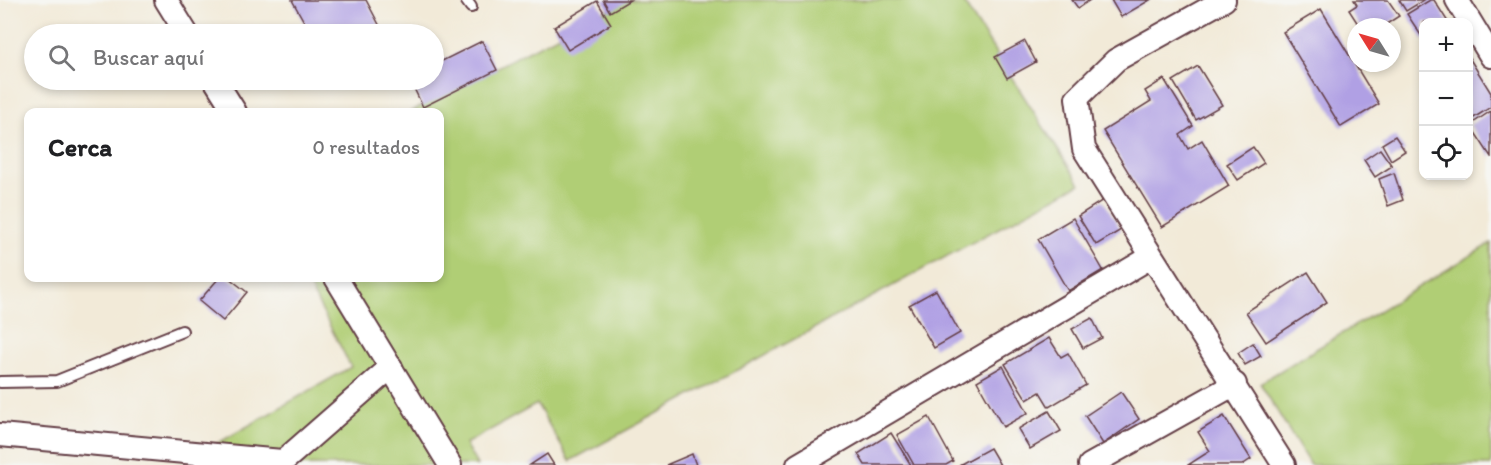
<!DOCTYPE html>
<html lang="es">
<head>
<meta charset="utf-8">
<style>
  :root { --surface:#fff; --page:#f6f6f6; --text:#202124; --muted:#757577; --line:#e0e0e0 }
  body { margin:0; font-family:Itim,sans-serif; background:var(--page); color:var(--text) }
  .controls { position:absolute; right:18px; top:18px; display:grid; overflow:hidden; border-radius:12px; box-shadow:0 3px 9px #0003 }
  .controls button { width:54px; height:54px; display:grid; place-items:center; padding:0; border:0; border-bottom:2px solid var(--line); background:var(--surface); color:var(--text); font:30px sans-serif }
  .compass { position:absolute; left:1347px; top:18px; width:54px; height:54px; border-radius:50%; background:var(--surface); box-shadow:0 3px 9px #0003; rotate:307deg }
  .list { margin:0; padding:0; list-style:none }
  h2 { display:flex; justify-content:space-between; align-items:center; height:78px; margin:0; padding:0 24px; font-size:26px }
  h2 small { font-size:20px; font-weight:400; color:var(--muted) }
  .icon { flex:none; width:33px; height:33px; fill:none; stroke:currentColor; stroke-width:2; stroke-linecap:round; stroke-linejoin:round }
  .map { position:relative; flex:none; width:1491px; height:465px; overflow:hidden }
  .search { position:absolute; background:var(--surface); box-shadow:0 3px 9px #0003; left:24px; top:24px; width:420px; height:66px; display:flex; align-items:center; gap:15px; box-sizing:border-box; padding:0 21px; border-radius:33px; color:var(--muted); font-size:22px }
  .panel { position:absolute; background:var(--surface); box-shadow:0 3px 9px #0003; left:24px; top:108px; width:420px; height:174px; border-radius:12px }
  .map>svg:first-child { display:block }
  .green { fill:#b0ce75; stroke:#7d7650; stroke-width:1.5 }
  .building { fill:#b0a0e4 }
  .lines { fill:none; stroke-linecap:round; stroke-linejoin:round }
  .service-casing { stroke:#633d45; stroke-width:14 }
  .minor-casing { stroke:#633d45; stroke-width:26 }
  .service { stroke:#fff; stroke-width:10 }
  .minor { stroke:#fff; stroke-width:22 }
</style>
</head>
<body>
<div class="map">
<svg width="1491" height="465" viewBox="0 0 1491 465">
  <rect width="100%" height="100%" fill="#f6f6f2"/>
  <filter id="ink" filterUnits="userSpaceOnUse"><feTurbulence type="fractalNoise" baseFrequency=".0167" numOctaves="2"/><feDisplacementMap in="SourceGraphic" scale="12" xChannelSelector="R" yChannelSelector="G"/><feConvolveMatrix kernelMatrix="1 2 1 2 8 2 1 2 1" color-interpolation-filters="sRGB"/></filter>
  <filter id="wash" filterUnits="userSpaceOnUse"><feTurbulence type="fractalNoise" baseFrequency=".008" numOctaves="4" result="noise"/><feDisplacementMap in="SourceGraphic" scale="24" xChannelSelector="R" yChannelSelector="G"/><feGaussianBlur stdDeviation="1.35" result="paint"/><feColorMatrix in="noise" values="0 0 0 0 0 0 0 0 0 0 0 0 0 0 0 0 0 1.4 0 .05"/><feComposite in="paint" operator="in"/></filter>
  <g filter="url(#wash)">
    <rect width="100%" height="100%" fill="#f2ead8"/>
    <g class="green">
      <path d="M627 0H962L1080 184 570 461 537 404 465 444 477 465H220L211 447 351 367 305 278H440V112H410Z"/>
      <path d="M1491 243V465H1310L1260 383Z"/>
    </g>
    <g id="blocks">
      <g class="building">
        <path d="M292 0H366L384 34H311Z"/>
        <path d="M603 0H630L610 12Z"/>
        <path d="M1072 0H1090L1078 8Z"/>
        <path d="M1111 0H1150L1121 17Z"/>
        <path d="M1354 0H1388L1399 16 1382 27H1360L1349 10 1357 5Z"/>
        <path d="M1399 0H1424L1406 11Z"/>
        <path d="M1430 0H1434L1448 22H1424V40L1407 14Z"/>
        <path d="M597 1 611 24 568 50 554 27Z"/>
        <path d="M1321 9 1379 104 1341 127 1283 32Z"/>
        <path d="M482 41 497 70 423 107 410 80H434V65Z"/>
        <path d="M1025 41 1036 62 1007 78 995 57Z"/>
        <path d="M1468 56 1491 93V107L1472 119 1468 114Z"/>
        <path d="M1198 66 1222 105 1196 120 1173 81Z"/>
        <path d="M1164 79 1193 126 1180 135 1188 149 1202 140 1229 186 1162 227 1103 131 1151 101 1145 91Z"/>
        <path d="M1491 111V157L1470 125Z"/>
        <path d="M1395 136 1405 151 1391 160 1382 144Z"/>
        <path d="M1253 147 1264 163 1238 180 1227 164Z"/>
        <path d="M1380 149 1392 166 1375 177 1364 160Z"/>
        <path d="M1394 173 1403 200 1388 206 1379 179Z"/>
        <path d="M1103 200 1121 230 1096 245 1078 216Z"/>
        <path d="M1073 218 1103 270 1068 291 1038 239Z"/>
        <path d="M1308 272 1327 302 1266 342 1246 312Z"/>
        <path d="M219 278H229L247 292 223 321 199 301Z"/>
        <path d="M936 290 960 333 934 348 909 305Z"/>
        <path d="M1092 318 1102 338 1083 348 1072 329Z"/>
        <path d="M1049 338 1061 357 1068 353 1086 385 1049 407 1040 392 1027 400 1005 364Z"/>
        <path d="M1253 343 1261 356 1245 365 1238 353Z"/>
        <path d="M1003 366 1028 413 1003 427 977 381Z"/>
        <path d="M1121 392 1139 419 1103 444 1085 416Z"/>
        <path d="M1049 411 1061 431 1030 449 1018 429Z"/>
        <path d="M1224 416 1251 459 1242 465H1188L1210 451 1198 432Z"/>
        <path d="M929 417 953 461 946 465H914L897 435Z"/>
        <path d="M891 433 911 465H865L858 454Z"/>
        <path d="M990 448 1000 465H959Z"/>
        <path d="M547 454 554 465H530Z"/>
        <path d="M692 454 696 465H666Z"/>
      </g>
    </g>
  </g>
  <g filter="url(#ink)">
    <use href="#blocks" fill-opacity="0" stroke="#633d45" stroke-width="1.5"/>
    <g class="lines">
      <g class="service-casing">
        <g id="service">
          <path d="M466 0 471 7"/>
          <path d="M0 382 57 381 182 331"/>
        </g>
      </g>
      <g class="minor-casing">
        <g id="minor">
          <path d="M166 0 187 34"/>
          <path d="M1224 0 1116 60 1077 98 1084 149 1284 465"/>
          <path d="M1457 0 1491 56"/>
          <path d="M215 80 235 112"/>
          <path d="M336 278 450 465"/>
          <path d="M0 435 282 461"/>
          <path d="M279 465 391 367"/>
          <path d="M798 465 1151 257"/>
          <path d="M1090 465 1235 384"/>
        </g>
      </g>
      <use href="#service" class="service"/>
      <use href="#minor" class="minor"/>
    </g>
  </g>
</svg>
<div class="controls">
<button>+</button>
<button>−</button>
<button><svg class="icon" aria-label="locate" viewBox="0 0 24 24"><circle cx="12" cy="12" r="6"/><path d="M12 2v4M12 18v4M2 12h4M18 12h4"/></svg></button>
</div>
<svg class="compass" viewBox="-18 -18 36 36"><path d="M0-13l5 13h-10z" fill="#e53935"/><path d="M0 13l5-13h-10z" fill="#757577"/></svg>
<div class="search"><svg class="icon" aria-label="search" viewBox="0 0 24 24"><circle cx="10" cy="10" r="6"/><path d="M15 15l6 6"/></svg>Buscar aquí</div>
<section class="panel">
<h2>Cerca<small>0 resultados</small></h2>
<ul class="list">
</ul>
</section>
</div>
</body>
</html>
